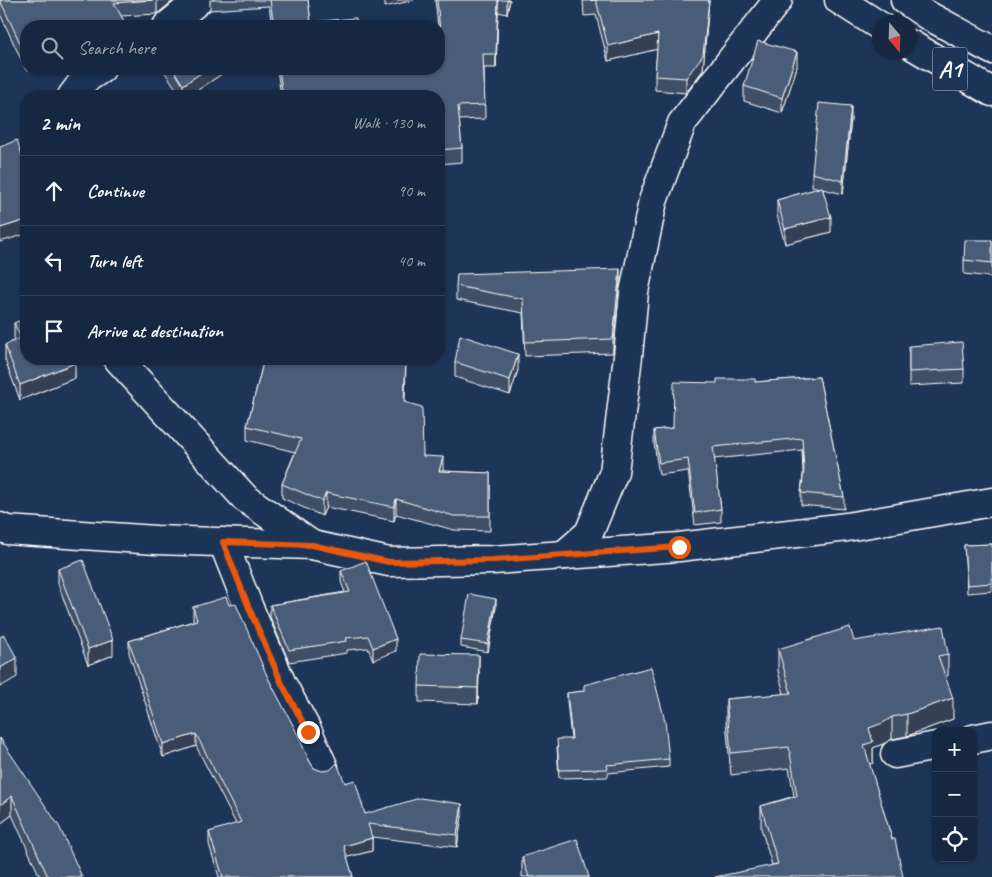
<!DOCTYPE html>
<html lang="en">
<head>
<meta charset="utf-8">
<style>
  :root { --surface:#162841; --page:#23344c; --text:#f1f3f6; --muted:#9ea6b1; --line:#35445a }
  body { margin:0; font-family:Caveat,sans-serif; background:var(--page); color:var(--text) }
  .controls { position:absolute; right:15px; bottom:15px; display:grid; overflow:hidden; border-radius:10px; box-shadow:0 1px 4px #0004 }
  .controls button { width:45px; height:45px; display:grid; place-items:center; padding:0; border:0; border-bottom:1px solid var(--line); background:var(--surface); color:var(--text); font:25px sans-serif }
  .compass { position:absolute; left:872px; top:15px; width:45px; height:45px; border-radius:50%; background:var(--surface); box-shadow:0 1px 4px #0004; rotate:161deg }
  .stop { position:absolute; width:15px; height:15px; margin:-11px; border:4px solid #ea580c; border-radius:50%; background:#fff }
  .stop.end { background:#ea580c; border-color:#fff; box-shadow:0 1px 5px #0008 }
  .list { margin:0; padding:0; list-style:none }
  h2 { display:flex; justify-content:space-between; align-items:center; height:65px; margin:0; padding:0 20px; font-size:21px }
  h2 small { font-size:16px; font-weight:400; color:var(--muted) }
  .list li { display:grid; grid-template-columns:32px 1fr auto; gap:15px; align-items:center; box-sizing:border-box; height:70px; padding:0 20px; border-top:1px solid var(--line) }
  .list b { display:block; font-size:19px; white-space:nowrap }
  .list em { font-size:16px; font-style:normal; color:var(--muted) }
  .icon { flex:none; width:28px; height:28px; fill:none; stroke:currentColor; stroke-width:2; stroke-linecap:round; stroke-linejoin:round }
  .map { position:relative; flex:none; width:992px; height:877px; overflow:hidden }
  .search { position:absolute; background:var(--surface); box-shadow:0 1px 4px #0004; left:20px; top:20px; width:425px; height:55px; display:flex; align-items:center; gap:12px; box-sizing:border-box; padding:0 18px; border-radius:20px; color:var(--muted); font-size:19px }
  .panel { position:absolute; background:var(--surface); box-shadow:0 1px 4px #0004; left:20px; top:90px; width:425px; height:275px; border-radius:20px }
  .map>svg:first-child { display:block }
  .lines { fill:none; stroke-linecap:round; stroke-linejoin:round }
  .street-casing { stroke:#fff; stroke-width:31 }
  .primary-casing { stroke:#fff; stroke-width:31 }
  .street { stroke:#1d3557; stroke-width:28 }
  .primary { stroke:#1d3557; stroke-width:28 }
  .wall { fill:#405068; stroke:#fff }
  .shaded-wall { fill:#344155; stroke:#fff }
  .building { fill:#4a5d79; stroke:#fff }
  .route { stroke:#ea580c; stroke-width:6 }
  .labels { text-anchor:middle; stroke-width:4; stroke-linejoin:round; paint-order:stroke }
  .shield { fill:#1d3557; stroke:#bbc2cd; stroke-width:1 }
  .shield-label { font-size:24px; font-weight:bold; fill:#fff }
</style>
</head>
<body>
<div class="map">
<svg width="992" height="877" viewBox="0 0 992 877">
  <rect width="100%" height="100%" fill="#1d3557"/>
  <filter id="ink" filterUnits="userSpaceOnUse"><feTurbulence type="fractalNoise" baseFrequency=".02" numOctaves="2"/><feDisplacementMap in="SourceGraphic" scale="10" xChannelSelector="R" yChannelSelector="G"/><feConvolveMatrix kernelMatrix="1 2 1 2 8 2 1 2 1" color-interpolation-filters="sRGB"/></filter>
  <g filter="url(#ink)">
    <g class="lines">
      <g class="street-casing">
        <g id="street">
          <path d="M167 26 199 0"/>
          <path d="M72 96 84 80 101 69"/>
          <path d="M118 359 245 498 312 545 389 562 493 560 679 547 847 527 992 502"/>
          <path d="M0 527 7 530 156 540 312 545"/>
          <path d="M223 542 249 608 282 684 308 732 324 768"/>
          <path d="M564 555 589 533 614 472 628 356 634 292 653 201 682 123 778 0"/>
          <path d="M973 739 992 735"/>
          <path d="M895 754 936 746"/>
        </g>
      </g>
      <g class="primary-casing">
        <g id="primary">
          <path d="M839 0 880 26"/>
          <path d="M905 0 927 15 992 50"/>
          <path d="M910 44 992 92"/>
        </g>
      </g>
      <use href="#street" class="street"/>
      <use href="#primary" class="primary"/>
    </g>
    <g class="wall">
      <path d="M0 0H174L157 14 121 16 124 26H26V69H36L26 70 0 14Z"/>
      <path d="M210 0H308L311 22 357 26H272L269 6 210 10Z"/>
      <path d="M435 0H510L507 14 498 12 496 68H484L485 119 459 120 462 148V162L439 164V96H281L277 69H439V51H441L439 26H438Z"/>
      <path d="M583 0H709L703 70 686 93 655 90V76L657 49 608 61 596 15 584 16Z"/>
      <path d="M797 67 782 113 744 101V86Z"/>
      <path d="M164 69H229L189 96H181L164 71Z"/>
      <path d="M851 119 843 194 823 189 831 232 785 244 777 215V200L819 188 812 186V173Z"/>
      <path d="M992 240V277L964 274V260Z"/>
      <path d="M620 283 613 353 525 356 523 313 456 300V286Z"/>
      <path d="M14 323 74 360 75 378 20 400 5 360V345L15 340 14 338Z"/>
      <path d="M909 346 964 369V383L909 386Z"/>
      <path d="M264 359H420V365L406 361 405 403 423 456 443 471 490 473V531L454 530 396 514 394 521 326 507 322 516 282 498V484L295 452 247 440V426Z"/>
      <path d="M455 362 518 370 510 395 455 377Z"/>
      <path d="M819 377 844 497V509L801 505V493L803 474 802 450 714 459 721 509V522L695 525 688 471 659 475 654 443V430L673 428 717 383 755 382Z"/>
      <path d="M992 544V591L967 593 964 545Z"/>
      <path d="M58 569 113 655 88 665 58 584Z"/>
      <path d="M341 571 396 651 373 660 368 648 347 650V653L289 662 270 617V605L345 592 341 582Z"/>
      <path d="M229 605 268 678 310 762 314 768 345 783 365 814 462 816 457 847 372 837V851L347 857 353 877H219L209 844V832L236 824 196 746 163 757 129 653V641L193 621V607Z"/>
      <path d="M496 607 488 652 461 647V640Z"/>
      <path d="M854 641 948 654V676H945L953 719 907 736 892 739 883 744 873 748V763L869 764 892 839 772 865 761 828V806L794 796 789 768 731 775 726 721V699L784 694 778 671V649Z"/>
      <path d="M479 671 478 704 419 702V686Z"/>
      <path d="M584 691 669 759V767L608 773V777L559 778 557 747 571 739 567 701V693Z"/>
      <path d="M0 738 82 877H40L12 815 0 824Z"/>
      <path d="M522 857 589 877H522Z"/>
    </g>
    <g class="shaded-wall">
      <path d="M157 0H174L157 14Z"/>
      <path d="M385 0H414L385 7Z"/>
      <path d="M498 0V12L496 68V54Z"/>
      <path d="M507 0H510L507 14Z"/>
      <path d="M709 0 703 70 686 93V78Z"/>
      <path d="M124 21V26H109Z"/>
      <path d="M658 34V49L608 61V46Z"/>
      <path d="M797 52V67L782 113V98Z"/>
      <path d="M207 69H229L189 96H183V85Z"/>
      <path d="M851 106V119L843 194V181Z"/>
      <path d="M831 217V232L785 244V229Z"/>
      <path d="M26 220V234L0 242V228Z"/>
      <path d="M620 269V283L613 353V339Z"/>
      <path d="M518 354V370L510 395V380Z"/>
      <path d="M75 363V378L20 400V385Z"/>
      <path d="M443 457V472L439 471Z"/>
      <path d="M326 493V507L322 516V501Z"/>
      <path d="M396 499V514L394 521V507Z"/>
      <path d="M496 599V607L488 652V644Z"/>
      <path d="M396 639V651L373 660V648Z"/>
      <path d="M113 640V655L88 665V649Z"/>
      <path d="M479 655V671L478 704V688Z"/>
      <path d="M17 658V677L0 687V668Z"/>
      <path d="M953 698V719L907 736V714Z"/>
      <path d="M892 717V739L883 744 873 748V763L864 766V745L869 728Z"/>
      <path d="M196 734V746L163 757V744Z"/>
      <path d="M12 796V815L0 824V805Z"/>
      <path d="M462 804V816L457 847V835Z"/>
      <path d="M372 838V851L344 858V846Z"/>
    </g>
    <g class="building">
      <path d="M0 0H152L114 3 124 21 109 26H26V56Z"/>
      <path d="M270 0H308L311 22 356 18 357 26H274Z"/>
      <path d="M437 0H498L496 54H483L485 105 458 106 462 148 439 150V96H283L279 69H439V63H441L439 51H442Z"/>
      <path d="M584 0H709L703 55 686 78 655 76 658 34 608 46 596 0 584 1Z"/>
      <path d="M216 21 220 26H207Z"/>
      <path d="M758 41 797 52 782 98 744 86Z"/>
      <path d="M173 69H207L183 85Z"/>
      <path d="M819 103 851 106 843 181 812 173Z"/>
      <path d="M17 140 26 168V220L0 228V147Z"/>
      <path d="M822 187 831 217 785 229 777 200Z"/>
      <path d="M965 240H992V263L964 260Z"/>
      <path d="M620 269 613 339 525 342 523 299 456 286 457 274Z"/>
      <path d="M26 318V359H73L75 363 20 385 5 345 21 338 14 323Z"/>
      <path d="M460 335 518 354 510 380 455 362Z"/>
      <path d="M962 342 964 369 909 372V346Z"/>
      <path d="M264 359H406L404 402 422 407 423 456 443 457 439 471 490 473V516H454L396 499 394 507 326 493 322 501 282 484 301 439 247 426Z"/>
      <path d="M819 377 844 497 801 493 804 470 802 438 713 447 721 509 695 513 688 459 659 463 654 430 673 428 674 382 717 383V379H755V382Z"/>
      <path d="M992 544V583L967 585 964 545Z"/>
      <path d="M83 560 113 640 88 649 58 569Z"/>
      <path d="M366 561 396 639 373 648 368 636 346 638 347 641 289 650 270 605 350 592 341 571Z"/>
      <path d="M469 594 496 599 488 644 461 640Z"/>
      <path d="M226 597 229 605 236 604 268 678 294 727 310 762 314 768 322 771 330 770 337 763 345 783 355 780 365 814 420 798 462 804 457 835 368 824 372 838 344 846 353 877H223L209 832 241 822 196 734 163 744 129 641 197 620 193 607Z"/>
      <path d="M943 626 948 654 938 656 953 698 907 714 892 717 883 723 869 728 873 742 864 745 892 839H895L903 877H715L778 864 761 806 797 796 789 747 731 753 726 699 791 693 778 649 850 627 854 641Z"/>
      <path d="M4 635 17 658 0 668V637Z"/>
      <path d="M420 654 479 655 478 688 419 686Z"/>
      <path d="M651 667 665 721 669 759 607 765 608 769 559 770 557 739H572L567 693 584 691V685Z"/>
      <path d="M0 738 59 826 82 877H48L12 796 0 805Z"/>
      <path d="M577 839 589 877H529L522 857Z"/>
    </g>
  </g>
  <g class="lines" filter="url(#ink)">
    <path class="route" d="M308 732 282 684 249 608 223 542 312 545 389 562 493 560 679 547"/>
  </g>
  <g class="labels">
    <rect class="shield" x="932.5" y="47.5" width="35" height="43" rx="4"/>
    <g class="shield-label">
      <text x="950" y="77">A1</text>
    </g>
  </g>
</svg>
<div class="controls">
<button>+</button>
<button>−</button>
<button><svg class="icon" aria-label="locate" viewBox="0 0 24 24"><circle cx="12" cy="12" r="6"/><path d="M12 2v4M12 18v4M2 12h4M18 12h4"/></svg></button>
</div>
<svg class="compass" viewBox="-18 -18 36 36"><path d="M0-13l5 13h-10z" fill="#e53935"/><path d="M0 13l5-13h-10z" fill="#9ea6b1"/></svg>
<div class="stop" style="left:679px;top:547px"></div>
<div class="stop end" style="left:308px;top:732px"></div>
<div class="search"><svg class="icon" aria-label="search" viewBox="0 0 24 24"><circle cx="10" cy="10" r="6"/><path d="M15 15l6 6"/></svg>Search here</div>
<section class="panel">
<h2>2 min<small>Walk · 130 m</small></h2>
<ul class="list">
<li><svg class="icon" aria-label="ahead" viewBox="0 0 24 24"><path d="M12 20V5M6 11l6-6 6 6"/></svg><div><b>Continue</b></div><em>90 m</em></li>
<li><svg class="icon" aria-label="left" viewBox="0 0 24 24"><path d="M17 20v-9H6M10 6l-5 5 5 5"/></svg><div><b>Turn left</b></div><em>40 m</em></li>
<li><svg class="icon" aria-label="arrive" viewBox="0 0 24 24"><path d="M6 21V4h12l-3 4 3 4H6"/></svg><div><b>Arrive at destination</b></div></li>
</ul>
</section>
</div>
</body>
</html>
